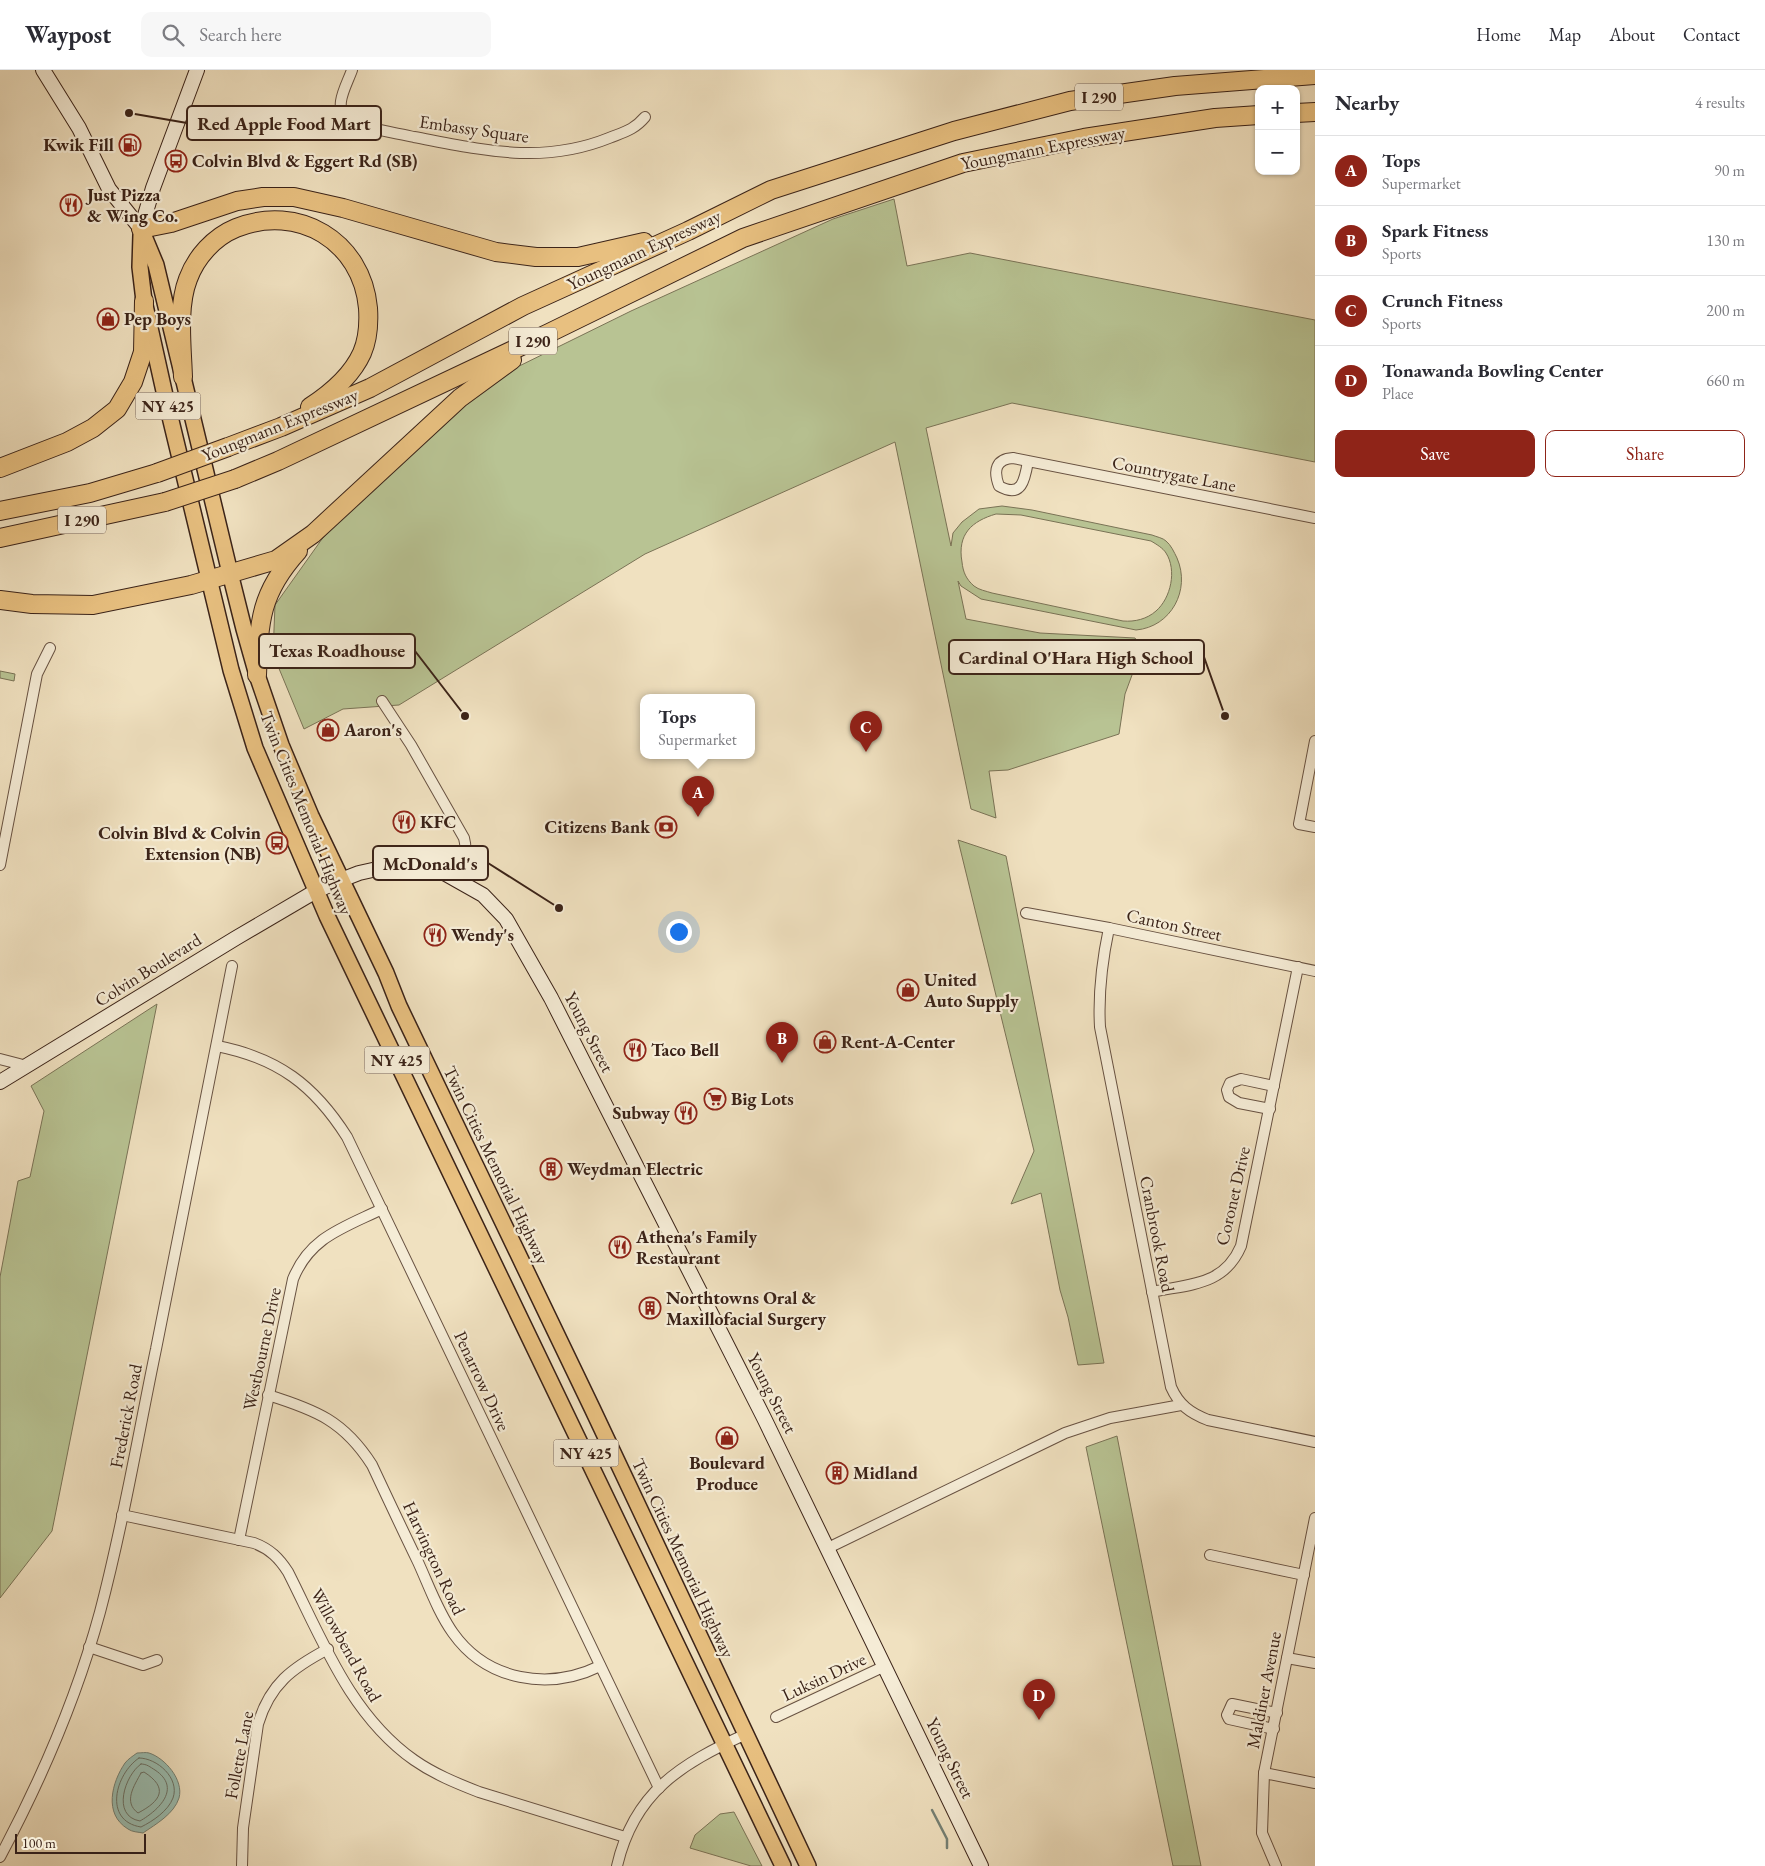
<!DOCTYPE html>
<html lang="en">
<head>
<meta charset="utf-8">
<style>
  :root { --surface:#fff; --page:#f7f7f7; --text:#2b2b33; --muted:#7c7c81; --line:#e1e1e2; --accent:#8f2418 }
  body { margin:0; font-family:"EB Garamond",serif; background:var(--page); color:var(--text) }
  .controls { position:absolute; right:15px; top:15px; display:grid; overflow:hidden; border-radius:10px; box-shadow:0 1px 4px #0004 }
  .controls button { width:45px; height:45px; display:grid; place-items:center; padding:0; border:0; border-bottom:1px solid var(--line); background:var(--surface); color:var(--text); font:25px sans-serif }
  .scale { position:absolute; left:15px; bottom:12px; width:131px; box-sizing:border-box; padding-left:5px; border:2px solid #3b2318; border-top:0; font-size:14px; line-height:18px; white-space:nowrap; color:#3b2318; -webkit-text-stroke:4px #f5ecd6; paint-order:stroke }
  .you { position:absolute; left:678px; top:861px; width:18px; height:18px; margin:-12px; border:4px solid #fff; border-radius:50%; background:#1a73e8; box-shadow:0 0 0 8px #1a73e833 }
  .badge { display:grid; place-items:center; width:32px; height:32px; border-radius:50%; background:var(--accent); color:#fff; font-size:16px; font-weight:700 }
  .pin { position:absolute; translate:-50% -41px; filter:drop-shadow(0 1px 2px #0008) }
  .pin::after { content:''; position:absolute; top:26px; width:18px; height:15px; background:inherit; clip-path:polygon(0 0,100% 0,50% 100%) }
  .popup { position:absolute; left:640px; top:624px; width:115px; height:65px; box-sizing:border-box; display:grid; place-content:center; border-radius:10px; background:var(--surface); filter:drop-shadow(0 1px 4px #0005); font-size:16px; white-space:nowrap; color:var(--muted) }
  .popup b { font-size:19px; color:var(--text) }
  .popup::after { content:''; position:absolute; left:50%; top:100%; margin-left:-10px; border:10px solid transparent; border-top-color:var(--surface) }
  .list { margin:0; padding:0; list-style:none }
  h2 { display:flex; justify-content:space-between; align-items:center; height:65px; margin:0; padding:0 20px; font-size:21px }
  h2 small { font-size:16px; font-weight:400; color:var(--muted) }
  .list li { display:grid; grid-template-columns:32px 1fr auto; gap:15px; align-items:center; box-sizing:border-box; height:70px; padding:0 20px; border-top:1px solid var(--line) }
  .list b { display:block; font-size:19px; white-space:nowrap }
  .list p { margin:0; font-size:16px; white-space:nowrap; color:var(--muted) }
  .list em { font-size:16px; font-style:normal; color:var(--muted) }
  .actions { display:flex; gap:10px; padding:15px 20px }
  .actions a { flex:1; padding:11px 0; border:1px solid var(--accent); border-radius:10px; text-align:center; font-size:18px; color:var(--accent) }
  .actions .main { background:var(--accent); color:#fff }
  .icon { flex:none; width:28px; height:28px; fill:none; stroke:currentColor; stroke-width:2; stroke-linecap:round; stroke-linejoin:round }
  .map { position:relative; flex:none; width:1315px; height:1796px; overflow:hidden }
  header { display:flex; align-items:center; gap:30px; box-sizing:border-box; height:70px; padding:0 25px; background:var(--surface); border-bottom:1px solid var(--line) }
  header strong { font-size:24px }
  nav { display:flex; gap:28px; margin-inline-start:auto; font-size:18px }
  .search { width:350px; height:45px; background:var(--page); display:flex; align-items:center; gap:12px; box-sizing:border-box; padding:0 18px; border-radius:10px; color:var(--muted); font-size:19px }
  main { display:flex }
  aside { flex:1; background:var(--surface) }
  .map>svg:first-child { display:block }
  .green { fill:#b8c393; stroke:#7a7356; fill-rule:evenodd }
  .water { fill:#9abeb2; stroke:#748074 }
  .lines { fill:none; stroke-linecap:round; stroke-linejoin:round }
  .shore { stroke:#6a7065; stroke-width:1 }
  .stream { stroke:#748074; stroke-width:2.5 }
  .street-casing { stroke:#685242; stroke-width:12 }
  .secondary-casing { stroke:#3b2318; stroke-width:16 }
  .primary-casing { stroke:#3b2318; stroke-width:18 }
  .highway-casing { stroke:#3b2318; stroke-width:20 }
  .street { stroke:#f5ecd6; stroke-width:10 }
  .secondary { stroke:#f5ecd6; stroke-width:14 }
  .primary { stroke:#e8c080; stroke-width:15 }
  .highway { stroke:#e8c080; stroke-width:18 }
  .highway-bridge-casing { stroke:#3b2318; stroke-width:20; stroke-linecap:butt }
  .highway-bridge { stroke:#e8c080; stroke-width:18 }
  .labels { text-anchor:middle; stroke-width:4.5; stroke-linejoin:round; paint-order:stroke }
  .shield { fill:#f5ecd6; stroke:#735f51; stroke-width:1 }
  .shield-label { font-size:16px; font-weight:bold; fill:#3b2318 }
  .street-label { font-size:18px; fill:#3b2318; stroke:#f5ecd6 }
  .poi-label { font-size:18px; font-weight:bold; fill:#3b2318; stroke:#f5ecd6; text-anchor:start }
  .leader { fill:none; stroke:#3b2318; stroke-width:2 }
  .callout-dot { fill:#3b2318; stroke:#f5ecd6; stroke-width:2 }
  .callout { fill:#f5ecd6; stroke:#3b2318; stroke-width:2 }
  .callout-label { font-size:19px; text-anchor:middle; font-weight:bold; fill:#3b2318 }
</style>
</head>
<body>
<header>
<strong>Waypost</strong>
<div class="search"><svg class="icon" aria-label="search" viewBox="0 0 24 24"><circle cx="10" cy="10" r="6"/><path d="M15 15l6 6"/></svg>Search here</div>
<nav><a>Home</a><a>Map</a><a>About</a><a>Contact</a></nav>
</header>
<main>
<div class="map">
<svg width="1315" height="1796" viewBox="0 0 1315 1796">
  <rect width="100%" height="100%" fill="#f0e1c0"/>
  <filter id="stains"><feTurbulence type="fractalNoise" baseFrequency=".004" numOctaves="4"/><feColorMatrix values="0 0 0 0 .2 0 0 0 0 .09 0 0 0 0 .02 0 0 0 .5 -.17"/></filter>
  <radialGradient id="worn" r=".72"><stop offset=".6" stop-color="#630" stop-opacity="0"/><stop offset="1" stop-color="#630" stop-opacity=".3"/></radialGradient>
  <g class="green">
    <path d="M894 129 907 196 970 183 1315 250V392L1012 333 926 358 951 476 953 463 962 452 979 439 1002 436 1032 440 1152 465C1157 467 1163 468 1166 471 1171 475 1174 482 1177 488 1191 520 1171 557 1136 560L981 529 961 516 958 511 966 549 1040 563 1135 568 1142 578 1125 624 1119 664 1008 700 989 701 996 748 971 739 895 372 645 484 399 635 343 639 304 659 273 584 275 535 322 469 330 460 444 352 503 304 631 241 833 149ZM996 444 1021 445 1151 471C1156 474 1163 478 1166 483 1177 500 1171 528 1156 541 1147 549 1135 552 1123 551L992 523C986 521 979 520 974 516 966 509 963 502 962 492 957 464 972 451 996 444Z"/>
    <path d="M0 601 15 604 14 611 0 608Z"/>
    <path d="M958 770 1006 786 1104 1293 1078 1295 1068 1247 1060 1220 1041 1123 1011 1134 1034 1081Z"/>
    <path d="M157 934 52 1461 0 1528V1207L18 1111 30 1107 44 1041 31 1016Z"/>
    <path d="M1117 1366 1201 1796H1173L1086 1377Z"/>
    <path d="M734 1742 762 1796H751L690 1778 695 1765 720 1744Z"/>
  </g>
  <path class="water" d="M137 1683C141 1683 146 1682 149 1683 165 1688 184 1710 179 1728 174 1744 156 1754 143 1763 138 1762 132 1762 128 1759 103 1744 112 1712 125 1693 128 1689 133 1686 137 1683Z"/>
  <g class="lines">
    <g class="shore">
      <path d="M139 1688C157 1688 180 1708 173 1728 168 1741 153 1751 141 1757 103 1751 115 1704 139 1688Z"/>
      <path d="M141 1694C147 1694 150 1697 155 1700 182 1718 159 1740 140 1751 111 1746 125 1705 141 1694Z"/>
      <path d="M141 1703 144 1702C169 1718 161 1731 138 1743 123 1732 134 1716 141 1703Z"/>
    </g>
    <path class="stream" d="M932 1740 947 1769V1778"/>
    <g class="street-casing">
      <g id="street">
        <path d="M352 0C346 17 333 36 347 50 362 58 397 63 414 67 483 80 542 95 609 68 624 62 634 60 645 47"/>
        <path d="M1028 391C1025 409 1022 429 999 416 993 400 996 389 1013 388L1315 448"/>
        <path d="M382 631 411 675 464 768C468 783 463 795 458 809"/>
        <path d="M1315 671 1299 754 1315 757"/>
        <path d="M0 795 37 604 50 578"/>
        <path d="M1026 843 1109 858 1315 901"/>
        <path d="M1109 858C1102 891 1098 922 1100 957L1171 1317C1179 1335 1190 1343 1208 1350L1315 1372"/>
        <path d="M217 976C278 988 314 1015 347 1067L659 1718"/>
        <path d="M0 989 27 996"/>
        <path d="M1270 1039 1239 1033 1229 1027 1227 1020 1230 1013 1241 1009 1274 1016"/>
        <path d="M1152 1222C1189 1214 1224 1216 1241 1176L1298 897"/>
        <path d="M268 1325C316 1340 344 1351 372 1395 387 1427 402 1459 418 1492 429 1516 438 1542 453 1563 487 1611 549 1621 600 1596"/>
        <path d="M122 1445 254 1473C270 1479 279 1488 288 1502 322 1569 350 1645 414 1690 434 1704 456 1713 479 1722L625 1767"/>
        <path d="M239 1470 293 1209C310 1167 343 1158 382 1139"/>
        <path d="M828 1478 1065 1363 1110 1348 1181 1335"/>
        <path d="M1210 1485 1304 1505"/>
        <path d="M89 1577 143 1595 157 1590"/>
        <path d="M1287 1588 1315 1593"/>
        <path d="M776 1647 885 1596"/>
        <path d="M1274 1659 1229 1649 1227 1645 1232 1634 1277 1643"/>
        <path d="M1264 1703 1315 1713"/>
        <path d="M0 1787C41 1710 77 1627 100 1542 123 1455 138 1366 156 1279 182 1151 208 1023 232 896"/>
        <path d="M242 1796 243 1758 258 1654C270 1614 292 1598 328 1579"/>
        <path d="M617 1796C634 1722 681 1694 746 1664"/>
        <path d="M1276 1796 1262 1763 1264 1703 1315 1448"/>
      </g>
    </g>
    <g class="secondary-casing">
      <g id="secondary">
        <path d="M43 0 79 58 109 119 141 159"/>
        <path d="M141 159 153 118 197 0"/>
        <path d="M0 1012 236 868 316 821 341 810 359 803 386 797 428 798 444 803 483 825 506 849 551 928 764 1348 981 1796"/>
      </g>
    </g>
    <g class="primary-casing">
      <g id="primary">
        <path d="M141 159 156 195 230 503 244 559 257 605 281 675 311 746 386 903 399 936 592 1338 808 1796"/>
        <path d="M141 165 140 197 144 231 166 330 231 600 255 678 327 846 783 1796"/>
      </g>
    </g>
    <g class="highway-casing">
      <g id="highway">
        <path d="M1296 43 1315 42"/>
        <path d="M141 159 171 153 237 131 263 127H294L343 138 496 182 536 187H578L644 172"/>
        <path d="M183 307C182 277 177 237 188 209 196 187 214 167 236 158 298 133 362 171 368 238 369 253 368 269 362 283 352 305 330 324 310 337"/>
        <path d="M228 377 281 357 370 318 523 236 688 161 771 120 954 61 1070 31 1175 16 1315 5"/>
        <path d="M0 398 67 372 93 358 117 339 133 312 143 282 144 231"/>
        <path d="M235 409 278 391 549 263 743 168 963 93 1084 68 1215 48 1259 45"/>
        <path d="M0 441 90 423 157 403"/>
        <path d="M0 468 165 432"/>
        <path d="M0 530 32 534 93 535 191 515 276 490 313 464 460 328 512 290"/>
        <path d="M257 605C259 551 260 523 298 481"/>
      </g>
    </g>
    <use href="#street" class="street"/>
    <use href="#secondary" class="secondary"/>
    <use href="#primary" class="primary"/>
    <use href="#highway" class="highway"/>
    <g class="highway-bridge-casing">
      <g id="highway-bridge">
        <path d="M157 403 228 377"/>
        <path d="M165 432 235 409"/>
      </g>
    </g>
    <use href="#highway-bridge" class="highway-bridge"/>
  </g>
  <defs>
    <g id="fuel-ring" transform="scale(1.125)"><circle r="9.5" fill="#f5ecd6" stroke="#8f2418" stroke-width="1.5"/><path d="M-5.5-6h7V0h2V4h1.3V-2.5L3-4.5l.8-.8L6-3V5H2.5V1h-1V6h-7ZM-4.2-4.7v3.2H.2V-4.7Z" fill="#8f2418"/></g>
    <g id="bus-ring" transform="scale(1.125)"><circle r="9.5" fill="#f5ecd6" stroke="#8f2418" stroke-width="1.5"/><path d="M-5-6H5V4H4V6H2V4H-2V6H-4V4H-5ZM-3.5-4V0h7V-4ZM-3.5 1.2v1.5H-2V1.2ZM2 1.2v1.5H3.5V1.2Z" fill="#8f2418"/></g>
    <g id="restaurant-ring" transform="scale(1.125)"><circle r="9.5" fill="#f5ecd6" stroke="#8f2418" stroke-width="1.5"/><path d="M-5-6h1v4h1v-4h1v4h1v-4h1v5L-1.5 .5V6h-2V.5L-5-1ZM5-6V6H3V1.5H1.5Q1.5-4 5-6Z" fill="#8f2418"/></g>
    <g id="shop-ring" transform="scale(1.125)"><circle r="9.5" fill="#f5ecd6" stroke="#8f2418" stroke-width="1.5"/><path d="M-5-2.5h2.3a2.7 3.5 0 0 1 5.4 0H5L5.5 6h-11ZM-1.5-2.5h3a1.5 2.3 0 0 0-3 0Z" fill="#8f2418"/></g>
    <g id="bank-ring" transform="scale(1.125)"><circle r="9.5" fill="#f5ecd6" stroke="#8f2418" stroke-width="1.5"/><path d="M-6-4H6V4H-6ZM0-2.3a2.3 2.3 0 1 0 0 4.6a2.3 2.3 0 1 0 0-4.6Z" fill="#8f2418"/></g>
    <g id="supermarket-ring" transform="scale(1.125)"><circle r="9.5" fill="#f5ecd6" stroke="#8f2418" stroke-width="1.5"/><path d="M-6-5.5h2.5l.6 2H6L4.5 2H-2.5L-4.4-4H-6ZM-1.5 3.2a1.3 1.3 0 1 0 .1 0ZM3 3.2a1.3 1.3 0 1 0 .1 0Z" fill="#8f2418"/></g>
    <g id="building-ring" transform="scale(1.125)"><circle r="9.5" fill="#f5ecd6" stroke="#8f2418" stroke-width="1.5"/><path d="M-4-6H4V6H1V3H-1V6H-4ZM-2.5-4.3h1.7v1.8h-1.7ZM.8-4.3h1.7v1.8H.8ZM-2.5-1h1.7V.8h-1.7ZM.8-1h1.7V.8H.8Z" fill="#8f2418"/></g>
  </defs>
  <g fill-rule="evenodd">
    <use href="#fuel-ring" x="130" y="75"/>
    <use href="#bus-ring" x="176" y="91"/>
    <use href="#restaurant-ring" x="71" y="135"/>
    <use href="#shop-ring" x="108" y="249"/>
    <use href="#shop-ring" x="328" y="660"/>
    <use href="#restaurant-ring" x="404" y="752"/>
    <use href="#bank-ring" x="666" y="757"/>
    <use href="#bus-ring" x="277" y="773"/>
    <use href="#restaurant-ring" x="435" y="865"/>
    <use href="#shop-ring" x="908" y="920"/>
    <use href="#shop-ring" x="825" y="972"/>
    <use href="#restaurant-ring" x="635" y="980"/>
    <use href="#supermarket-ring" x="715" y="1029"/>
    <use href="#restaurant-ring" x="686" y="1043"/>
    <use href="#building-ring" x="551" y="1099"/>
    <use href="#restaurant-ring" x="620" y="1177"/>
    <use href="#building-ring" x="650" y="1238"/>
    <use href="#shop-ring" x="727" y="1368"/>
    <use href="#building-ring" x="837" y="1403"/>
  </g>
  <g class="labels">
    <g class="shield">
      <rect x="1075" y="13.5" width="48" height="27" rx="4"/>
      <rect x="509" y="257.5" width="48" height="27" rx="4"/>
      <rect x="135.5" y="322.5" width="65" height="27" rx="4"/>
      <rect x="58" y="436.5" width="48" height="27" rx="4"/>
      <rect x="364.5" y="976.5" width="65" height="27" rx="4"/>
      <rect x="553.5" y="1369.5" width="65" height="27" rx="4"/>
    </g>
    <g class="shield-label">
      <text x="1099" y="33">I 290</text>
      <text x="533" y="277">I 290</text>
      <text x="168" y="342">NY 425</text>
      <text x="82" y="456">I 290</text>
      <text x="397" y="996">NY 425</text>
      <text x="586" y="1389">NY 425</text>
    </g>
    <g class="street-label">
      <text transform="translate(474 59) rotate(8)" y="6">Embassy Square</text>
      <text transform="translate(1043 78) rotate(-11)" y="6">Youngmann Expressway</text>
      <text transform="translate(644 180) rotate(-25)" y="6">Youngmann Expressway</text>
      <text transform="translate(280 355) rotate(-22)" y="6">Youngmann Expressway</text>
      <text transform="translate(1174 404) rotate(11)" y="6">Countrygate Lane</text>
      <text transform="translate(306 743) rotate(68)" y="6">Twin Cities Memorial Highway</text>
      <text transform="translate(1174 855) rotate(12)" y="6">Canton Street</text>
      <text transform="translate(148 900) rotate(-32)" y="6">Colvin Boulevard</text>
      <text transform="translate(589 962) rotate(63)" y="6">Young Street</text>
      <text transform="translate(496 1095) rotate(64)" y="6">Twin Cities Memorial Highway</text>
      <text transform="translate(1233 1126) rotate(-77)" y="6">Coronet Drive</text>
      <text transform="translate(1157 1164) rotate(79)" y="6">Cranbrook Road</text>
      <text transform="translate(262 1279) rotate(-78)" y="6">Westbourne Drive</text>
      <text transform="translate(482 1311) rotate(65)" y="6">Penarrow Drive</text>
      <text transform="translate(772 1323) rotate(63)" y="6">Young Street</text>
      <text transform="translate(126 1346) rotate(-79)" y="6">Frederick Road</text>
      <text transform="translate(434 1488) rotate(65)" y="6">Harvington Road</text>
      <text transform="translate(683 1488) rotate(65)" y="6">Twin Cities Memorial Highway</text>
      <text transform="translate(346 1575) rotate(61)" y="6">Willowbend Road</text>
      <text transform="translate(824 1607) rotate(-25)" y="6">Luksin Drive</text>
      <text transform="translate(1264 1620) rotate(-79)" y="6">Maldiner Avenue</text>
      <text transform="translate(239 1685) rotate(-79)" y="6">Follette Lane</text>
      <text transform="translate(950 1688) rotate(64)" y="6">Young Street</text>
    </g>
    <g class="poi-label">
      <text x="114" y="81" text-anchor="end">Kwik Fill</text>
      <text x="192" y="97">Colvin Blvd &amp; Eggert Rd (SB)</text>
      <text x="87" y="131">Just Pizza<tspan x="87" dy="21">&amp; Wing Co.</tspan></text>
      <text x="124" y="255">Pep Boys</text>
      <text x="344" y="666">Aaron's</text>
      <text x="420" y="758">KFC</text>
      <text x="650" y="763" text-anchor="end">Citizens Bank</text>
      <text x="261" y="769" text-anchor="end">Colvin Blvd &amp; Colvin<tspan x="261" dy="21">Extension (NB)</tspan></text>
      <text x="451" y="871">Wendy's</text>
      <text x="924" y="916">United<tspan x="924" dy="21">Auto Supply</tspan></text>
      <text x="841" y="978">Rent-A-Center</text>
      <text x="651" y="986">Taco Bell</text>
      <text x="731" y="1035">Big Lots</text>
      <text x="670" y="1049" text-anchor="end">Subway</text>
      <text x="567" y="1105">Weydman Electric</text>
      <text x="636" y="1173">Athena's Family<tspan x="636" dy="21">Restaurant</tspan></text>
      <text x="666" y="1234">Northtowns Oral &amp;<tspan x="666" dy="21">Maxillofacial Surgery</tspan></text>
      <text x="727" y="1399" text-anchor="middle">Boulevard<tspan x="727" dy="21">Produce</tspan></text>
      <text x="853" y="1409">Midland</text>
    </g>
  </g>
  <path class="leader" d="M129 43L187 53M465 646L415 581M1225 646L1204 587M559 838L488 793"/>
  <g class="callout-dot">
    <circle cx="129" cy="43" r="5"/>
    <circle cx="465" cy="646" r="5"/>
    <circle cx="1225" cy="646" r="5"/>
    <circle cx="559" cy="838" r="5"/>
  </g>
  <g class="callout">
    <rect x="187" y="36" width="194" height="34" rx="5"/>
    <rect x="259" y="564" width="156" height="34" rx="5"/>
    <rect x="949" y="570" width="255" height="34" rx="5"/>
    <rect x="373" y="776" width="115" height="34" rx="5"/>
  </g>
  <g class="callout-label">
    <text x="284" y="60">Red Apple Food Mart</text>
    <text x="337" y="587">Texas Roadhouse</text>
    <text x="1076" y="594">Cardinal O'Hara High School</text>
    <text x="430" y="800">McDonald's</text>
  </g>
  <rect width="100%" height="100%" filter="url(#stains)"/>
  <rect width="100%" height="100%" fill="url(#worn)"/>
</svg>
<div class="controls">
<button>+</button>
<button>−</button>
</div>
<div class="scale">100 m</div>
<div class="you"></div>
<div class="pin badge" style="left:698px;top:747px">A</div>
<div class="popup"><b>Tops</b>Supermarket</div>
<div class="pin badge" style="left:782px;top:993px">B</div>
<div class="pin badge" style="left:866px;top:682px">C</div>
<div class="pin badge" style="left:1039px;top:1650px">D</div>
</div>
<aside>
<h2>Nearby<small>4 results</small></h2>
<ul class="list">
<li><span class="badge">A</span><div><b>Tops</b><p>Supermarket</p></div><em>90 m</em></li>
<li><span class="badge">B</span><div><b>Spark Fitness</b><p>Sports</p></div><em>130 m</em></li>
<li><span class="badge">C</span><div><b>Crunch Fitness</b><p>Sports</p></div><em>200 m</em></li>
<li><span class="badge">D</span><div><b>Tonawanda Bowling Center</b><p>Place</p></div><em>660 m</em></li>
</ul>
<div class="actions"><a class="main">Save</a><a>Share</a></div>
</aside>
</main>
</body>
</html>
